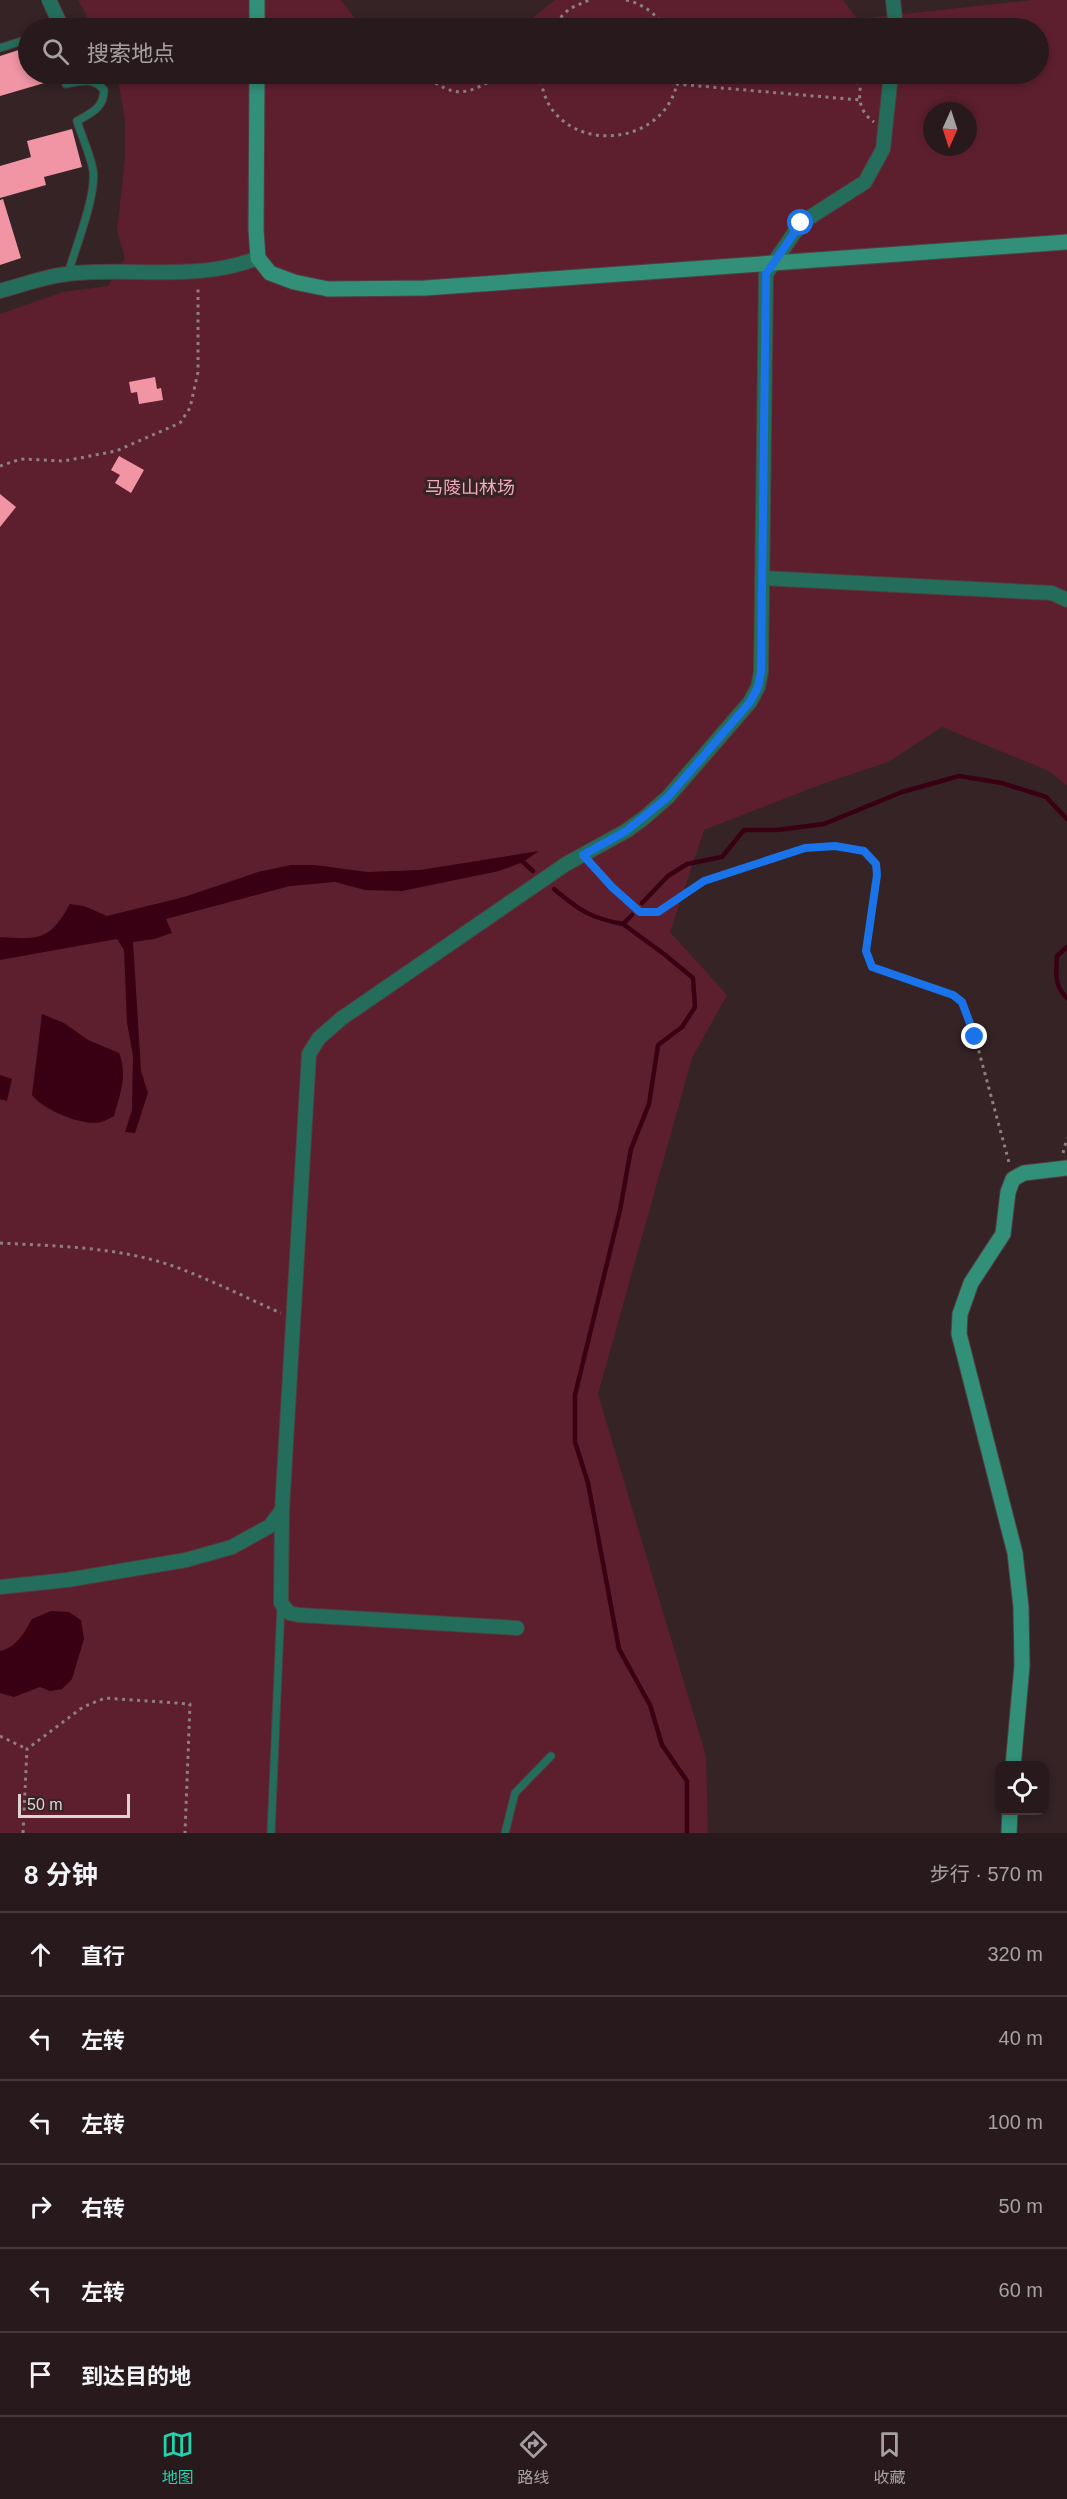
<!DOCTYPE html>
<html lang="zh">
<head>
<meta charset="utf-8">
<style>
  :root { --surface:#281a1c; --page:#342729; --text:#f1f3f6; --muted:#a5a1a3; --line:#44383b; --accent:#1fd5b0 }
  body { margin:0; font-family:Arial,"Noto Sans SC",sans-serif; background:var(--page); color:var(--text) }
  .controls { position:absolute; right:18px; bottom:18px; display:grid; overflow:hidden; border-radius:12px; box-shadow:0 3px 9px #0003 }
  .controls button { width:54px; height:54px; display:grid; place-items:center; padding:0; border:0; border-bottom:2px solid var(--line); background:var(--surface); color:var(--text); font:30px sans-serif }
  .compass { position:absolute; left:923px; top:102px; width:54px; height:54px; border-radius:50%; background:var(--surface); box-shadow:0 3px 9px #0003; rotate:183deg }
  .scale { position:absolute; left:18px; bottom:15px; width:112px; box-sizing:border-box; padding-left:6px; border:3px solid #ded2d3; border-top:0; font-size:16px; line-height:21px; white-space:nowrap; color:#ded2d3; -webkit-text-stroke:4px #352326; paint-order:stroke }
  .stop { position:absolute; width:18px; height:18px; margin:-14px; border:4px solid #1a73e8; border-radius:50%; background:#fff }
  .stop.end { background:#1a73e8; border-color:#fff; box-shadow:0 2px 6px #0008 }
  .list { margin:0; padding:0; list-style:none }
  h2 { display:flex; justify-content:space-between; align-items:center; height:78px; margin:0; padding:0 24px; font-size:26px }
  h2 small { font-size:20px; font-weight:400; color:var(--muted) }
  .list li { display:grid; grid-template-columns:39px 1fr auto; gap:18px; align-items:center; box-sizing:border-box; height:84px; padding:0 24px; border-top:2px solid var(--line) }
  .list b { display:block; font-size:22px; white-space:nowrap }
  .list em { font-size:20px; font-style:normal; color:var(--muted) }
  .icon { flex:none; width:33px; height:33px; fill:none; stroke:currentColor; stroke-width:2; stroke-linecap:round; stroke-linejoin:round }
  .map { position:relative; flex:none; width:1067px; height:1833px; overflow:hidden }
  .search { position:absolute; background:var(--surface); box-shadow:0 3px 9px #0003; left:18px; right:18px; top:18px; height:66px; display:flex; align-items:center; gap:15px; box-sizing:border-box; padding:0 21px; border-radius:33px; color:var(--muted); font-size:22px }
  .sheet { height:582px; background:var(--surface) }
  nav { display:flex; justify-content:space-around; align-items:center; box-sizing:border-box; height:84px; border-top:2px solid var(--line); background:var(--surface); font-size:16px; color:var(--muted) }
  nav a { display:grid; justify-items:center; gap:3px }
  nav .on { color:var(--accent) }
  .map>svg:first-child { display:block }
  .green { fill:#5d1f2e; fill-rule:evenodd }
  .water { fill:#380012 }
  .lines { fill:none; stroke-linecap:round; stroke-linejoin:round }
  .stream { stroke:#380012; stroke-width:4.5 }
  .building { fill:#f195a5 }
  .lane-casing { stroke:#503f42; stroke-width:9 }
  .street-casing { stroke:#503f42; stroke-width:16 }
  .secondary-casing { stroke:#503f42; stroke-width:17 }
  .path { stroke:#8e8081; stroke-width:3; stroke-dasharray:3 4.5; stroke-linecap:butt }
  .lane { stroke:#246d5b; stroke-width:7 }
  .street { stroke:#246d5b; stroke-width:14 }
  .secondary { stroke:#328f78; stroke-width:15 }
  .route { stroke:#1a73e8; stroke-width:8 }
  .labels { text-anchor:middle; stroke-width:6; stroke-linejoin:round; paint-order:stroke }
  .park-label { font-size:18px; fill:#f1aab5; stroke:#352326 }
</style>
</head>
<body>
<div class="map">
<svg width="1067" height="1833" viewBox="0 0 1067 1833">
  <rect width="100%" height="100%" fill="#352326"/>
  <g class="green">
    <path d="M78 0H341L357 21 418 28H93Z"/>
    <path d="M555 0H843L857 19 1033 0H1067V786L1049 771 942 727 888 762 822 784 704 830 670 932 727 995 692 1058 598 1394 706 1756 708 1833H0V314L63 292 108 286 125 258 117 231 125 158V120L117 74H1038V28H520ZM932 111H968V147H932Z"/>
  </g>
  <g class="water">
    <path d="M539 851 523 862 499 871 402 891 365 890 335 882 290 886 166 919 172 933 154 939 133 942 141 1071 148 1093 135 1133 125 1132 132 1110 133 1056 127 1023 124 950 117 939 0 960V937C40 940 50 940 70 904L84 906 107 916 184 897 258 872 291 865H315L367 872 420 870Z"/>
    <path d="M42 1014 64 1023 88 1040 119 1053C128 1075 120 1094 114 1116 110 1118 105 1121 101 1122 83 1127 42 1109 32 1095Z"/>
    <path d="M0 1075 12 1079 7 1101 0 1099Z"/>
    <path d="M51 1611 69 1612 81 1620 84 1639 72 1679 62 1689 50 1691 40 1687 14 1697 0 1693V1651C17 1647 24 1633 32 1619Z"/>
  </g>
  <g class="lines">
    <g class="stream">
      <path d="M523 862 533 871"/>
      <path d="M554 889C579 910 590 918 623 924L632 915"/>
      <path d="M642 903 668 876 687 864 722 857 744 830H777L824 824 902 792 959 776 1002 783 1046 797 1067 819"/>
      <path d="M623 924 664 954 693 978 695 1007 682 1027 658 1045 649 1104 631 1149 620 1210 575 1395V1442L588 1483 619 1649 650 1705 662 1745 687 1781V1833"/>
      <path d="M1067 947 1057 956C1056 973 1054 986 1067 998"/>
    </g>
  </g>
  <g class="building">
    <path d="M28 47V74H57L58 79 0 96V56Z"/>
    <path d="M72 129 82 167 44 177 46 185 0 198V166L31 157 27 141Z"/>
    <path d="M3 199 21 258 0 265V200Z"/>
    <path d="M155 377 157 389 161 388 163 400 139 404 137 392 131 393 129 382Z"/>
    <path d="M119 456 144 470 131 493 115 483 120 475 111 470Z"/>
    <path d="M0 494 16 507 0 527Z"/>
  </g>
  <g class="lines">
    <g class="lane-casing">
      <g id="lane">
        <path d="M0 48 28 39"/>
        <path d="M63 74 66 84C81 81 93 77 104 90 104 108 91 113 77 121 82 137 90 154 93 170 97 195 75 248 68 274"/>
        <path d="M271 1833 281 1605"/>
        <path d="M505 1833 515 1793 551 1756"/>
      </g>
    </g>
    <g class="street-casing">
      <g id="street">
        <path d="M49 0 62 28H72"/>
        <path d="M893 0 896 28"/>
        <path d="M0 291C25 284 50 275 76 273 137 268 200 281 258 258"/>
        <path d="M762 578 1052 593 1067 600"/>
        <path d="M0 1587 67 1580 186 1560 232 1547 270 1526 282 1510"/>
        <path d="M517 1628 299 1615 289 1613 281 1603 282 1510 309 1054 319 1038 342 1018 566 864 626 831 644 818 668 797 750 702 758 687 761 672 766 274 801 223 865 182 883 149 891 74"/>
      </g>
    </g>
    <g class="secondary-casing">
      <g id="secondary">
        <path d="M257 28V0"/>
        <path d="M257 74 256 229 258 258 270 273 294 282 328 289 425 288 1067 242"/>
        <path d="M1013 1766 1022 1666 1021 1607 1015 1553 959 1334 960 1314 971 1283 1003 1234 1008 1192 1013 1179 1024 1173 1067 1168"/>
        <path d="M1009 1833 1010 1810"/>
      </g>
    </g>
    <g class="path">
      <path d="M626 0C644 4 656 15 667 28"/>
      <path d="M550 28 569 9 589 0"/>
      <path d="M423 74C458 101 467 94 503 74"/>
      <path d="M539 74C542 87 545 101 554 112 592 157 675 135 678 74"/>
      <path d="M751 74 862 83"/>
      <path d="M866 74C856 89 857 111 874 122"/>
      <path d="M676 84 860 100"/>
      <path d="M0 466 21 459 64 461 116 451 180 423 190 408 198 372V285"/>
      <path d="M592 865 612 887 640 912H658L704 881 805 848 835 846 864 851 876 864 877 875 866 951 872 967 953 995 962 1002 975 1037 1010 1166"/>
      <path d="M1063 1153 1067 1138"/>
      <path d="M0 1243C56 1246 114 1247 167 1264 206 1277 244 1297 281 1313"/>
      <path d="M0 1736 27 1749"/>
      <path d="M23 1833 27 1749 83 1707 105 1698 190 1704 185 1833"/>
    </g>
    <use href="#lane" class="lane"/>
    <use href="#street" class="street"/>
    <use href="#secondary" class="secondary"/>
  </g>
  <g class="lines">
    <path class="route" d="M801 223 766 274 761 672 758 687 750 702 668 797 626 831 583 855 612 887 640 912H658L704 881 805 848 835 846 864 851 876 864 877 875 866 951 872 967 953 995 962 1002 975 1037"/>
  </g>
  <g class="labels">
    <g class="park-label">
      <text x="470" y="494">马陵山林场</text>
    </g>
  </g>
</svg>
<div class="controls">
<button><svg class="icon" aria-label="locate" viewBox="0 0 24 24"><circle cx="12" cy="12" r="6"/><path d="M12 2v4M12 18v4M2 12h4M18 12h4"/></svg></button>
</div>
<svg class="compass" viewBox="-18 -18 36 36"><path d="M0-13l5 13h-10z" fill="#e53935"/><path d="M0 13l5-13h-10z" fill="#a5a1a3"/></svg>
<div class="scale">50 m</div>
<div class="stop" style="left:801px;top:223px"></div>
<div class="stop end" style="left:975px;top:1037px"></div>
<div class="search"><svg class="icon" aria-label="search" viewBox="0 0 24 24"><circle cx="10" cy="10" r="6"/><path d="M15 15l6 6"/></svg>搜索地点</div>
</div>
<section class="sheet">
<h2>8 分钟<small>步行 · 570 m</small></h2>
<ul class="list">
<li><svg class="icon" aria-label="ahead" viewBox="0 0 24 24"><path d="M12 20V5M6 11l6-6 6 6"/></svg><div><b>直行</b></div><em>320 m</em></li>
<li><svg class="icon" aria-label="left" viewBox="0 0 24 24"><path d="M17 20v-9H6M10 6l-5 5 5 5"/></svg><div><b>左转</b></div><em>40 m</em></li>
<li><svg class="icon" aria-label="left" viewBox="0 0 24 24"><path d="M17 20v-9H6M10 6l-5 5 5 5"/></svg><div><b>左转</b></div><em>100 m</em></li>
<li><svg class="icon" aria-label="right" viewBox="0 0 24 24"><path d="M7 20v-9h11M14 6l5 5-5 5"/></svg><div><b>右转</b></div><em>50 m</em></li>
<li><svg class="icon" aria-label="left" viewBox="0 0 24 24"><path d="M17 20v-9H6M10 6l-5 5 5 5"/></svg><div><b>左转</b></div><em>60 m</em></li>
<li><svg class="icon" aria-label="arrive" viewBox="0 0 24 24"><path d="M6 21V4h12l-3 4 3 4H6"/></svg><div><b>到达目的地</b></div></li>
</ul>
</section>
<nav>
<a class="on"><svg class="icon" aria-label="map" viewBox="0 0 24 24"><path d="M3 6l6-2 6 2 6-2v14l-6 2-6-2-6 2zM9 4v14M15 6v14"/></svg>地图</a>
<a><svg class="icon" aria-label="directions" viewBox="0 0 24 24"><path d="M12 3l9 9-9 9-9-9zM9 14v-3h6M13 9l2 2-2 2"/></svg>路线</a>
<a><svg class="icon" aria-label="saved" viewBox="0 0 24 24"><path d="M7 4h10v16l-5-4-5 4z"/></svg>收藏</a>
</nav>
</body>
</html>
